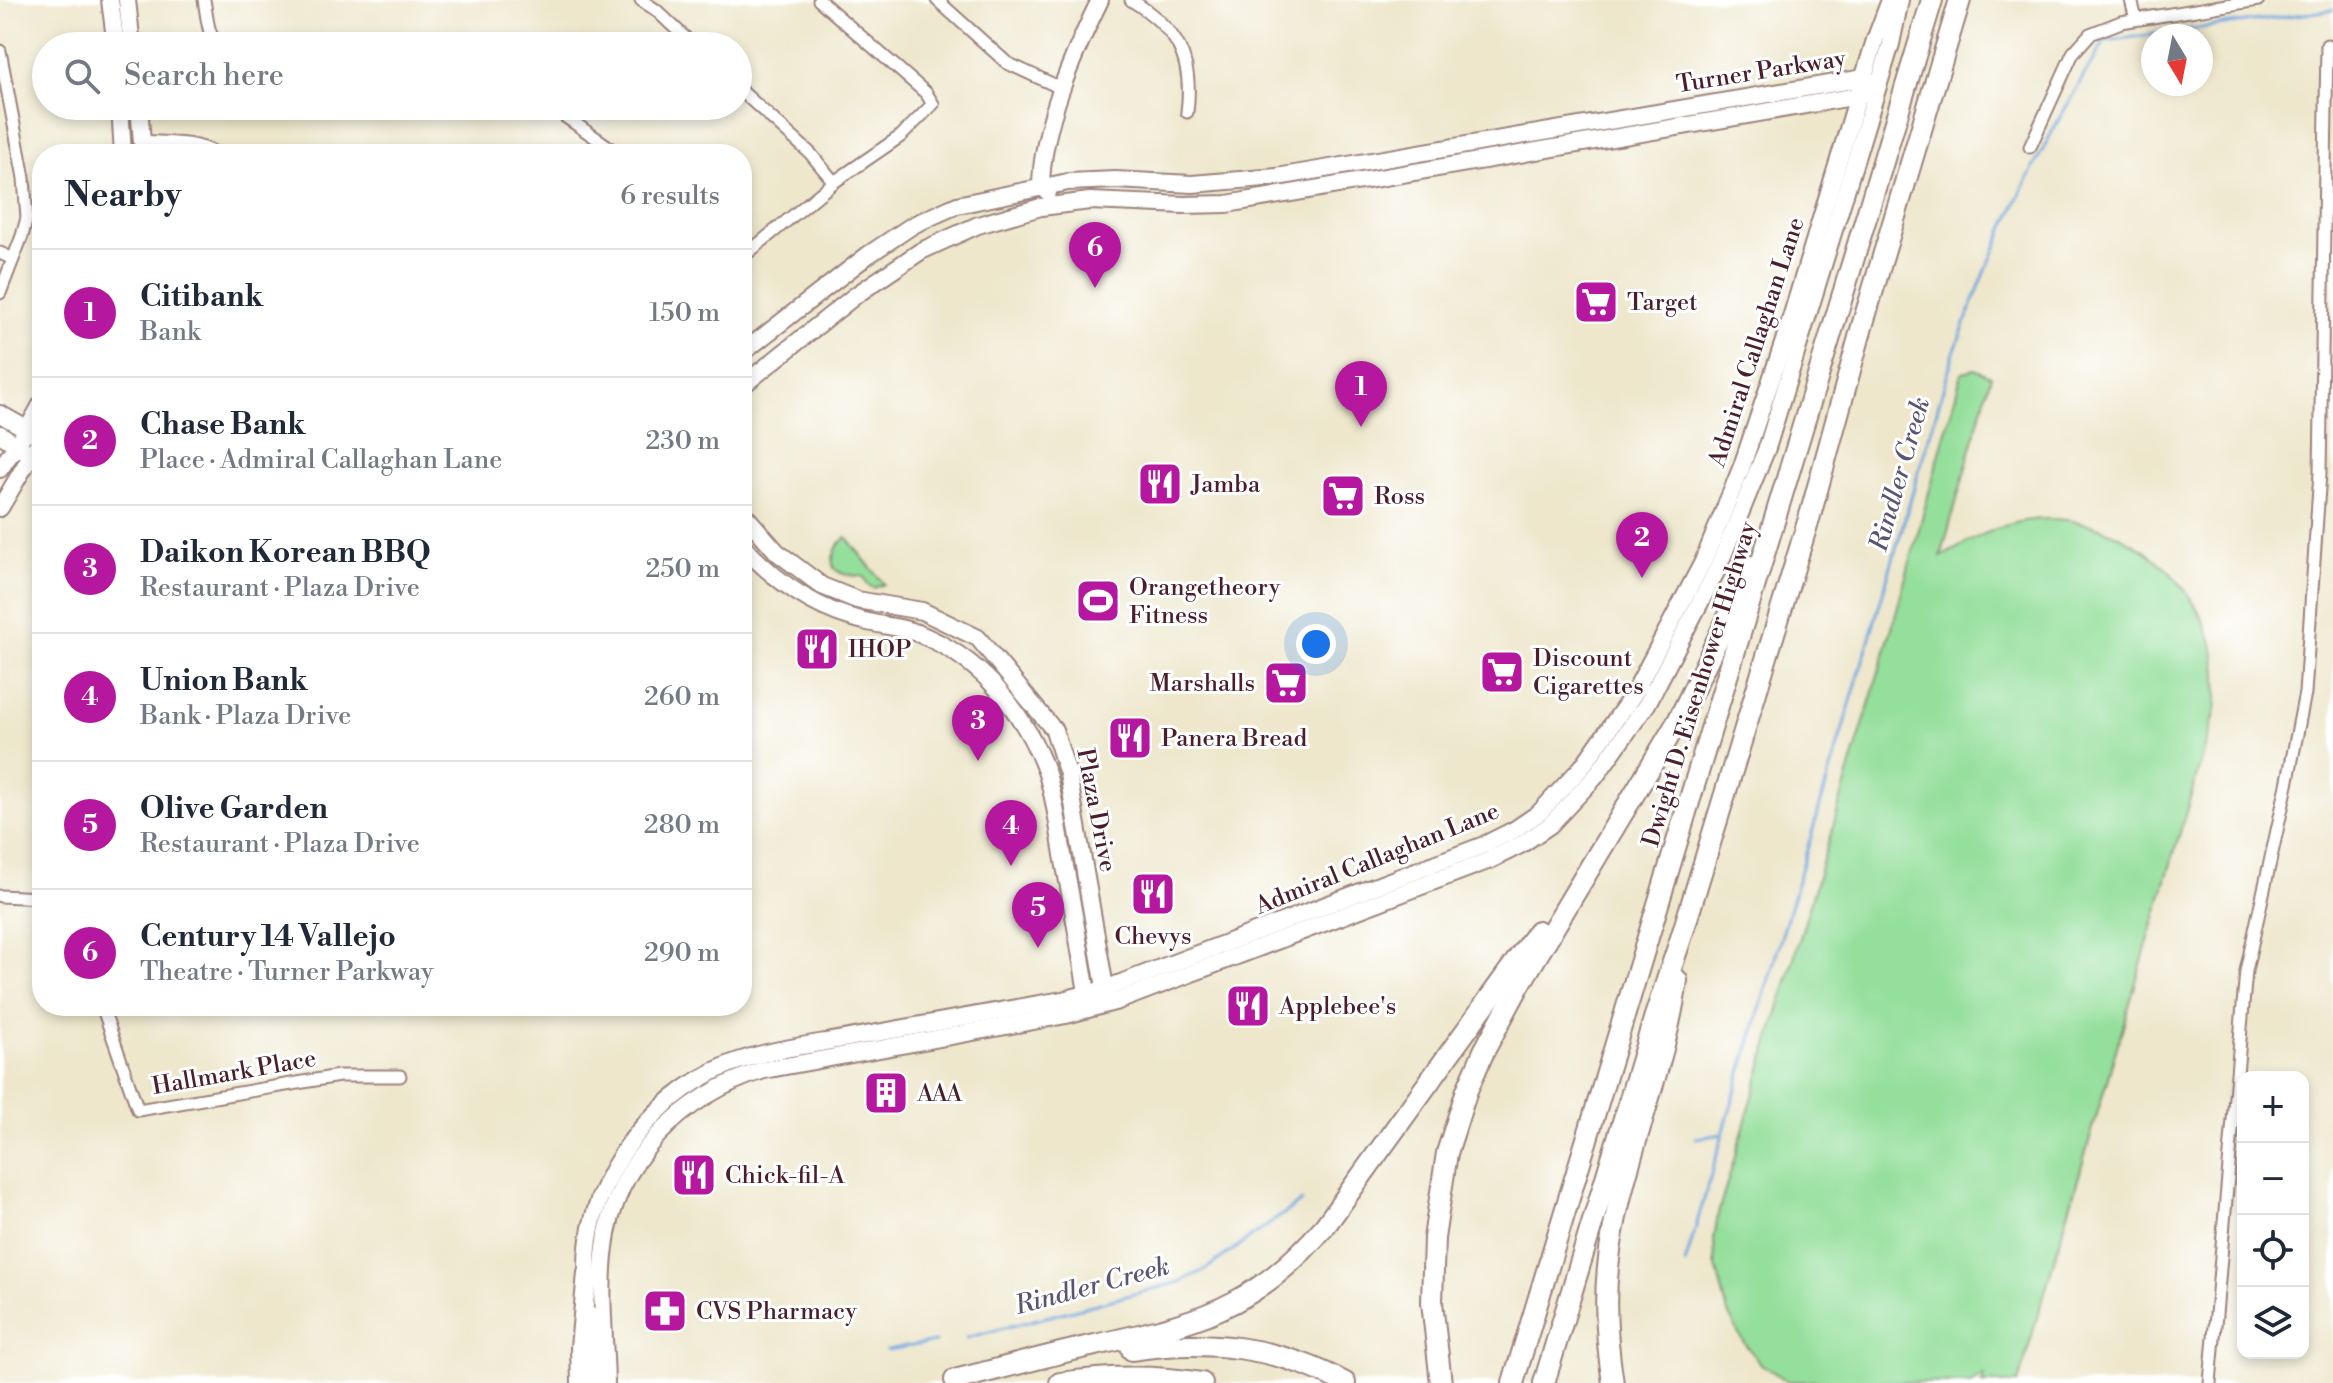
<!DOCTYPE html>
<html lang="en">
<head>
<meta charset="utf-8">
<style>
  :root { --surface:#fff; --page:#f6f6f7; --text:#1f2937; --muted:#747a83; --line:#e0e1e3; --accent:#b5179e }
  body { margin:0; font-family:"Libre Bodoni",serif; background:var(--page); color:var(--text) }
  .controls { position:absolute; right:24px; bottom:24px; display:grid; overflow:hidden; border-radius:16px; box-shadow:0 4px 12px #0003 }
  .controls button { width:72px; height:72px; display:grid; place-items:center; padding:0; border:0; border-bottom:2px solid var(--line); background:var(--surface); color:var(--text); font:40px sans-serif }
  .compass { position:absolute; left:2141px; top:24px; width:72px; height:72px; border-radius:50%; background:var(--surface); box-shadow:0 4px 12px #0003; rotate:170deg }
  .you { position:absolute; left:1316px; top:644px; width:28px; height:28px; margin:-20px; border:6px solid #fff; border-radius:50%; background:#1a73e8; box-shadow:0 0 0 12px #1a73e833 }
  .badge { display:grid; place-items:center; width:52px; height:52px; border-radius:50%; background:var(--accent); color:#fff; font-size:26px; font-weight:700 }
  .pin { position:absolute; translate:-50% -66px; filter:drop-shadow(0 2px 4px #0008) }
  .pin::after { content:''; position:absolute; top:42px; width:28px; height:24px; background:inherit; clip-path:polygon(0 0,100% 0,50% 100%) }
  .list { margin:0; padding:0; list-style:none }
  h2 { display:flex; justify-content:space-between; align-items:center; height:104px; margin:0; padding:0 32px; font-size:34px }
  h2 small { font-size:26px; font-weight:400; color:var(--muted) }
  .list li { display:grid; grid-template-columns:52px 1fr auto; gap:24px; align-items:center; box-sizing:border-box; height:128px; padding:0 32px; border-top:2px solid var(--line) }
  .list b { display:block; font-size:30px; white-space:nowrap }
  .list p { margin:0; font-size:26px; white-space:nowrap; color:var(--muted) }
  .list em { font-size:26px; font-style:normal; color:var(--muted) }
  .icon { flex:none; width:44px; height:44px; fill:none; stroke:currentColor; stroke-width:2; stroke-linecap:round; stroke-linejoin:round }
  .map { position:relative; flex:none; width:2333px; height:1383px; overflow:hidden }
  .search { position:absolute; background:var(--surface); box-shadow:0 4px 12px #0003; left:32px; top:32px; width:720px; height:88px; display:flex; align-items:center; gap:20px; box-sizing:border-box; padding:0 28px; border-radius:44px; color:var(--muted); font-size:30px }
  .panel { position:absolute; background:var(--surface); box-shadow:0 4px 12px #0003; left:32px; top:144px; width:720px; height:872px; border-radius:32px }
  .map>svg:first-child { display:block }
  .green { fill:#94df9b; stroke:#6f7f63; stroke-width:2 }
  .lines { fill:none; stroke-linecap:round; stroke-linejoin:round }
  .stream { stroke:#70a6de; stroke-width:3 }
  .street-casing { stroke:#9c837c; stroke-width:15 }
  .secondary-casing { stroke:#9c837c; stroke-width:20 }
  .primary-casing { stroke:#9c837c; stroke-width:22 }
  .highway-casing { stroke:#9c837c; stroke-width:24 }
  .street { stroke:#fff; stroke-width:11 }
  .secondary { stroke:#fff; stroke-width:16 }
  .primary { stroke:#fff; stroke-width:18 }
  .highway { stroke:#fff; stroke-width:20 }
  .labels { text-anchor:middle; stroke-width:6; stroke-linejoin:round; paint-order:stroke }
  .street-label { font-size:24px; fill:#4a1f2b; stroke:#fff }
  .poi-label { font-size:24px; fill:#4a1f2b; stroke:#fff; text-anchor:start }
  .water-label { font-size:26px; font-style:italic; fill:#595573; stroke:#fff }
</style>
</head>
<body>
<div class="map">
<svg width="2333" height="1383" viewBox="0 0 2333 1383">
  <rect width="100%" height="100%" fill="#fff"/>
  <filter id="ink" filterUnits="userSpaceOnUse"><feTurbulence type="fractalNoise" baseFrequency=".0125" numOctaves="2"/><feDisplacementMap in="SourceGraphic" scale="16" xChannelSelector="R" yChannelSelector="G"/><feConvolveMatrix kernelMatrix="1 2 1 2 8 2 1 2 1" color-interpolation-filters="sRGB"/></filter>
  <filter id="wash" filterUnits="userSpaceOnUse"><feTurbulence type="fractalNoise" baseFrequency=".006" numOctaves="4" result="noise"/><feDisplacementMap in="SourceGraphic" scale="32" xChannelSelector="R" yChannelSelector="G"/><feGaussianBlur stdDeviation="1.8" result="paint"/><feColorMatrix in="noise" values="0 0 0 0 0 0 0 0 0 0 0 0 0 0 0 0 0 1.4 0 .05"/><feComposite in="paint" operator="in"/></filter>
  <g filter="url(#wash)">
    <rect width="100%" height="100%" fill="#eee7cc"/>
    <g class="green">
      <path d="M1974 369 1991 376 1941 557C1968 542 1992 527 2024 521 2110 507 2198 571 2215 656 2218 674 2218 692 2216 710L2018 1383H1982L1984 1375 1971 1383 1787 1381 1760 1363 1742 1340 1728 1313 1715 1262 1714 1239 1718 1214 1893 624 1962 372Z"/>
      <path d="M846 537 884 584 874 588 868 585 864 577C857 575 851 576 844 574 823 568 836 546 846 537Z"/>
    </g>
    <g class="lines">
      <g class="stream">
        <path d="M1696 1138 1723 1134 1953 356C1992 245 2043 140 2105 41L2333 10"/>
        <path d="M1685 1264 1723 1134"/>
        <path d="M966 1338 1180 1282 1203 1271 1302 1201"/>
        <path d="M887 1350 935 1342"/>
      </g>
    </g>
  </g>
  <g filter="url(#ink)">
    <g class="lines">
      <g class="street-casing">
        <g id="street">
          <path d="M204 0C207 15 207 34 218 46"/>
          <path d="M641 0 656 10 694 46"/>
          <path d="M937 0 1007 63 1063 89"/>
          <path d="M1131 0C1176 28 1194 57 1187 112"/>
          <path d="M2131 0 2136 19"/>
          <path d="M280 46 330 42 345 46"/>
          <path d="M0 51 24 178 27 218 22 236 0 293"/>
          <path d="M738 88 810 153 834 182"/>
          <path d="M550 106 619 154"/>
          <path d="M142 141C165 143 196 141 217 154"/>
          <path d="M2030 147 2073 53 2090 34 2121 22 2258 0"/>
          <path d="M0 253 13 259"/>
          <path d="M742 255 744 256 834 182 901 136 933 104 926 93 819 0"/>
          <path d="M0 896 42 898"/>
          <path d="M102 1006 138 1110 339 1076H400"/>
          <path d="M104 1011 130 1006"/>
          <path d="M2210 1383 2246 971 2287 785 2305 693 2320 473 2327 45"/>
        </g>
      </g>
      <g class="secondary-casing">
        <g id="secondary">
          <path d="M110 0 116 46"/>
          <path d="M127 0 132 46"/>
          <path d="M120 106 123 154"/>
          <path d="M139 106 143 154"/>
          <path d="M1048 192 1041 186C1042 125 1073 55 1100 0"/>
          <path d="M742 353 868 255 913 225 957 205 1068 182 1115 180 1192 184 1277 177 1864 78 1870 81"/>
          <path d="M742 386 856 295 921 251 978 225 1041 207 1090 201 1184 205 1227 204 1858 96 1866 92"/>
          <path d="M0 414 37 435"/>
          <path d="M0 434 42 462"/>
          <path d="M0 469 27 430 42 403"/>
          <path d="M0 508 42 437"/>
          <path d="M742 512 777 552 822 586 857 600 922 611 978 638 1054 730 1068 774 1107 999"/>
          <path d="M742 545C775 581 815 610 864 621 881 626 900 626 917 633 979 657 1023 709 1046 771 1056 800 1059 835 1065 866 1074 912 1081 958 1089 1004"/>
          <path d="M588 1284C578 1192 645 1098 730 1064 769 1049 812 1045 854 1037 923 1025 993 1012 1063 1000L1105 989 1484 845 1514 830 1539 813 1582 767 1633 695 1703 562 1742 466 1784 341 1875 40 1890 0"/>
          <path d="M589 1315 592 1383"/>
          <path d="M606 1383C605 1339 599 1292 605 1247 615 1160 683 1095 764 1070L1066 1015 1118 1001 1490 860 1522 844 1550 825 1595 777 1647 704 1717 570 1767 448 1891 44 1900 0"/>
        </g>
      </g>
      <g class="primary-casing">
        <path id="primary" d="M581 1383 580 1347 587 1273"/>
      </g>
      <g class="highway-casing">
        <g id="highway">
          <path d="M1132 1350C1205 1338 1280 1347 1345 1383"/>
          <path d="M955 1380C999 1369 1042 1357 1086 1347 1191 1324 1252 1312 1325 1226L1538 931"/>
          <path d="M1060 1383C1107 1376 1154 1375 1202 1383"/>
          <path d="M1441 1383 1432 1302 1434 1238 1447 1153 1467 1090 1484 1051 1520 984 1678 721 1753 566"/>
          <path d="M1513 1383 1932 0"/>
          <path d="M1544 1383 1655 1016 1682 935 1811 512 1863 323 1960 0"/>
          <path d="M1613 1383C1607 1345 1604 1305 1608 1267 1618 1168 1664 1077 1677 980"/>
        </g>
      </g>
      <use href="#street" class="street"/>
      <use href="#secondary" class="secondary"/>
      <use href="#primary" class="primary"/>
      <use href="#highway" class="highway"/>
    </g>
  </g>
  <defs>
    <g id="supermarket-square" transform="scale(2.3)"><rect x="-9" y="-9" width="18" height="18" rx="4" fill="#b5179e" stroke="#fff"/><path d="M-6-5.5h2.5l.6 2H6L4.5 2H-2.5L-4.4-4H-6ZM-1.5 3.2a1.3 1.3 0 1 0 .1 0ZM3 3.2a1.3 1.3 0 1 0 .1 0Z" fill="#fff"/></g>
    <g id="restaurant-square" transform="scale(2.3)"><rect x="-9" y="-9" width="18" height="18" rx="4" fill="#b5179e" stroke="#fff"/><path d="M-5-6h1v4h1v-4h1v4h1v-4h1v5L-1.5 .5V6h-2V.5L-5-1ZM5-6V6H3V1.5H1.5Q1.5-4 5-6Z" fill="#fff"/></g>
    <g id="stadium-square" transform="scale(2.3)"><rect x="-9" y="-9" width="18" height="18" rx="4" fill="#b5179e" stroke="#fff"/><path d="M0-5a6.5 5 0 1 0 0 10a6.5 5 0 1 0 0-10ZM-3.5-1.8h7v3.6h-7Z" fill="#fff"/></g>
    <g id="building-square" transform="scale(2.3)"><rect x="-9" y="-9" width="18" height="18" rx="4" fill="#b5179e" stroke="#fff"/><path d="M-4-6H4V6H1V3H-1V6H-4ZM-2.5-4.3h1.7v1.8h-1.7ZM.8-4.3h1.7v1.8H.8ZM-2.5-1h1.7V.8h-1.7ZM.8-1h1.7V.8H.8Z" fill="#fff"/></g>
    <g id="pharmacy-square" transform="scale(2.3)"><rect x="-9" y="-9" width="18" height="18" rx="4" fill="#b5179e" stroke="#fff"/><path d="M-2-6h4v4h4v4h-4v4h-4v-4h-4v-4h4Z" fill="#fff"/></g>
  </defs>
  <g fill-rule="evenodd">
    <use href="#supermarket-square" x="1596" y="302"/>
    <use href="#restaurant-square" x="1160" y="484"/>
    <use href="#supermarket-square" x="1343" y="496"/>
    <use href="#stadium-square" x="1098" y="601"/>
    <use href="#restaurant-square" x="817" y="649"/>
    <use href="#supermarket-square" x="1502" y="672"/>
    <use href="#supermarket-square" x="1286" y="683"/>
    <use href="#restaurant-square" x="1130" y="738"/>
    <use href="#restaurant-square" x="1153" y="894"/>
    <use href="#restaurant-square" x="1248" y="1006"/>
    <use href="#building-square" x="886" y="1093"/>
    <use href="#restaurant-square" x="694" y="1175"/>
    <use href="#pharmacy-square" x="665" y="1311"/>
  </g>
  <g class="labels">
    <g class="street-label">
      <text transform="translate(1761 71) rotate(-9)" y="8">Turner Parkway</text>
      <text transform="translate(1756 342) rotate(-72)" y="8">Admiral Callaghan Lane</text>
      <text transform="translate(1699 684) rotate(-73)" y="8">Dwight D. Eisenhower Highway</text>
      <text transform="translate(1097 810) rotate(79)" y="8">Plaza Drive</text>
      <text transform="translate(1377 858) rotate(-22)" y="8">Admiral Callaghan Lane</text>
      <text transform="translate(234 1072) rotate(-10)" y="8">Hallmark Place</text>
    </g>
    <g class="poi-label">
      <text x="1627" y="310">Target</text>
      <text x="1191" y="492">Jamba</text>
      <text x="1374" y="504">Ross</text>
      <text x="1129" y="595">Orangetheory<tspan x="1129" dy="28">Fitness</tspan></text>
      <text x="848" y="657">IHOP</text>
      <text x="1533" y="666">Discount<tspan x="1533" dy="28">Cigarettes</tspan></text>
      <text x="1255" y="691" text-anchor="end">Marshalls</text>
      <text x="1161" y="746">Panera Bread</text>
      <text x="1153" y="944" text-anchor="middle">Chevys</text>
      <text x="1279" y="1014">Applebee's</text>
      <text x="917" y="1101">AAA</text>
      <text x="725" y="1183">Chick-fil-A</text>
      <text x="696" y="1319">CVS Pharmacy</text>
    </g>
    <g class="water-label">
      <text transform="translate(1899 474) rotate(-74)" y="9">Rindler Creek</text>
      <text transform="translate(1092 1285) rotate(-15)" y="9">Rindler Creek</text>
    </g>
  </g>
</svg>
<div class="controls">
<button>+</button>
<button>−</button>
<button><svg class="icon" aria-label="locate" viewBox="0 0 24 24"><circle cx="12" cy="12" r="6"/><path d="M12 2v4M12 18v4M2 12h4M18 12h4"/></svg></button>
<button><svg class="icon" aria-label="layers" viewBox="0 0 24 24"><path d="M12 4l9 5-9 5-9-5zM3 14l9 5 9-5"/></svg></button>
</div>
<svg class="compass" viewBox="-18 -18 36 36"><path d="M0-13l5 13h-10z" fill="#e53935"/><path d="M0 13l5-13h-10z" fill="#747a83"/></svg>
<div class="you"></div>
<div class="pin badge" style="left:1361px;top:427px">1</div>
<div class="pin badge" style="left:1642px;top:578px">2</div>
<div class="pin badge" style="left:978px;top:761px">3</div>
<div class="pin badge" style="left:1011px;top:866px">4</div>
<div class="pin badge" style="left:1038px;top:948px">5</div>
<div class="pin badge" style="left:1095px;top:288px">6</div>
<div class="search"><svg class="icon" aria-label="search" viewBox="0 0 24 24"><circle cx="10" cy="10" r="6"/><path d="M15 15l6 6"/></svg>Search here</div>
<section class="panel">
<h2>Nearby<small>6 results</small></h2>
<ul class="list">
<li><span class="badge">1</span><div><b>Citibank</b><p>Bank</p></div><em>150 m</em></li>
<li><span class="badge">2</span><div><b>Chase Bank</b><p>Place · Admiral Callaghan Lane</p></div><em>230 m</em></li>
<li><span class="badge">3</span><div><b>Daikon Korean BBQ</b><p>Restaurant · Plaza Drive</p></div><em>250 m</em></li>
<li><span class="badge">4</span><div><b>Union Bank</b><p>Bank · Plaza Drive</p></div><em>260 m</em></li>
<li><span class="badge">5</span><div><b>Olive Garden</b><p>Restaurant · Plaza Drive</p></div><em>280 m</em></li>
<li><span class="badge">6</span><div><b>Century 14 Vallejo</b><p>Theatre · Turner Parkway</p></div><em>290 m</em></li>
</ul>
</section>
</div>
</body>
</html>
